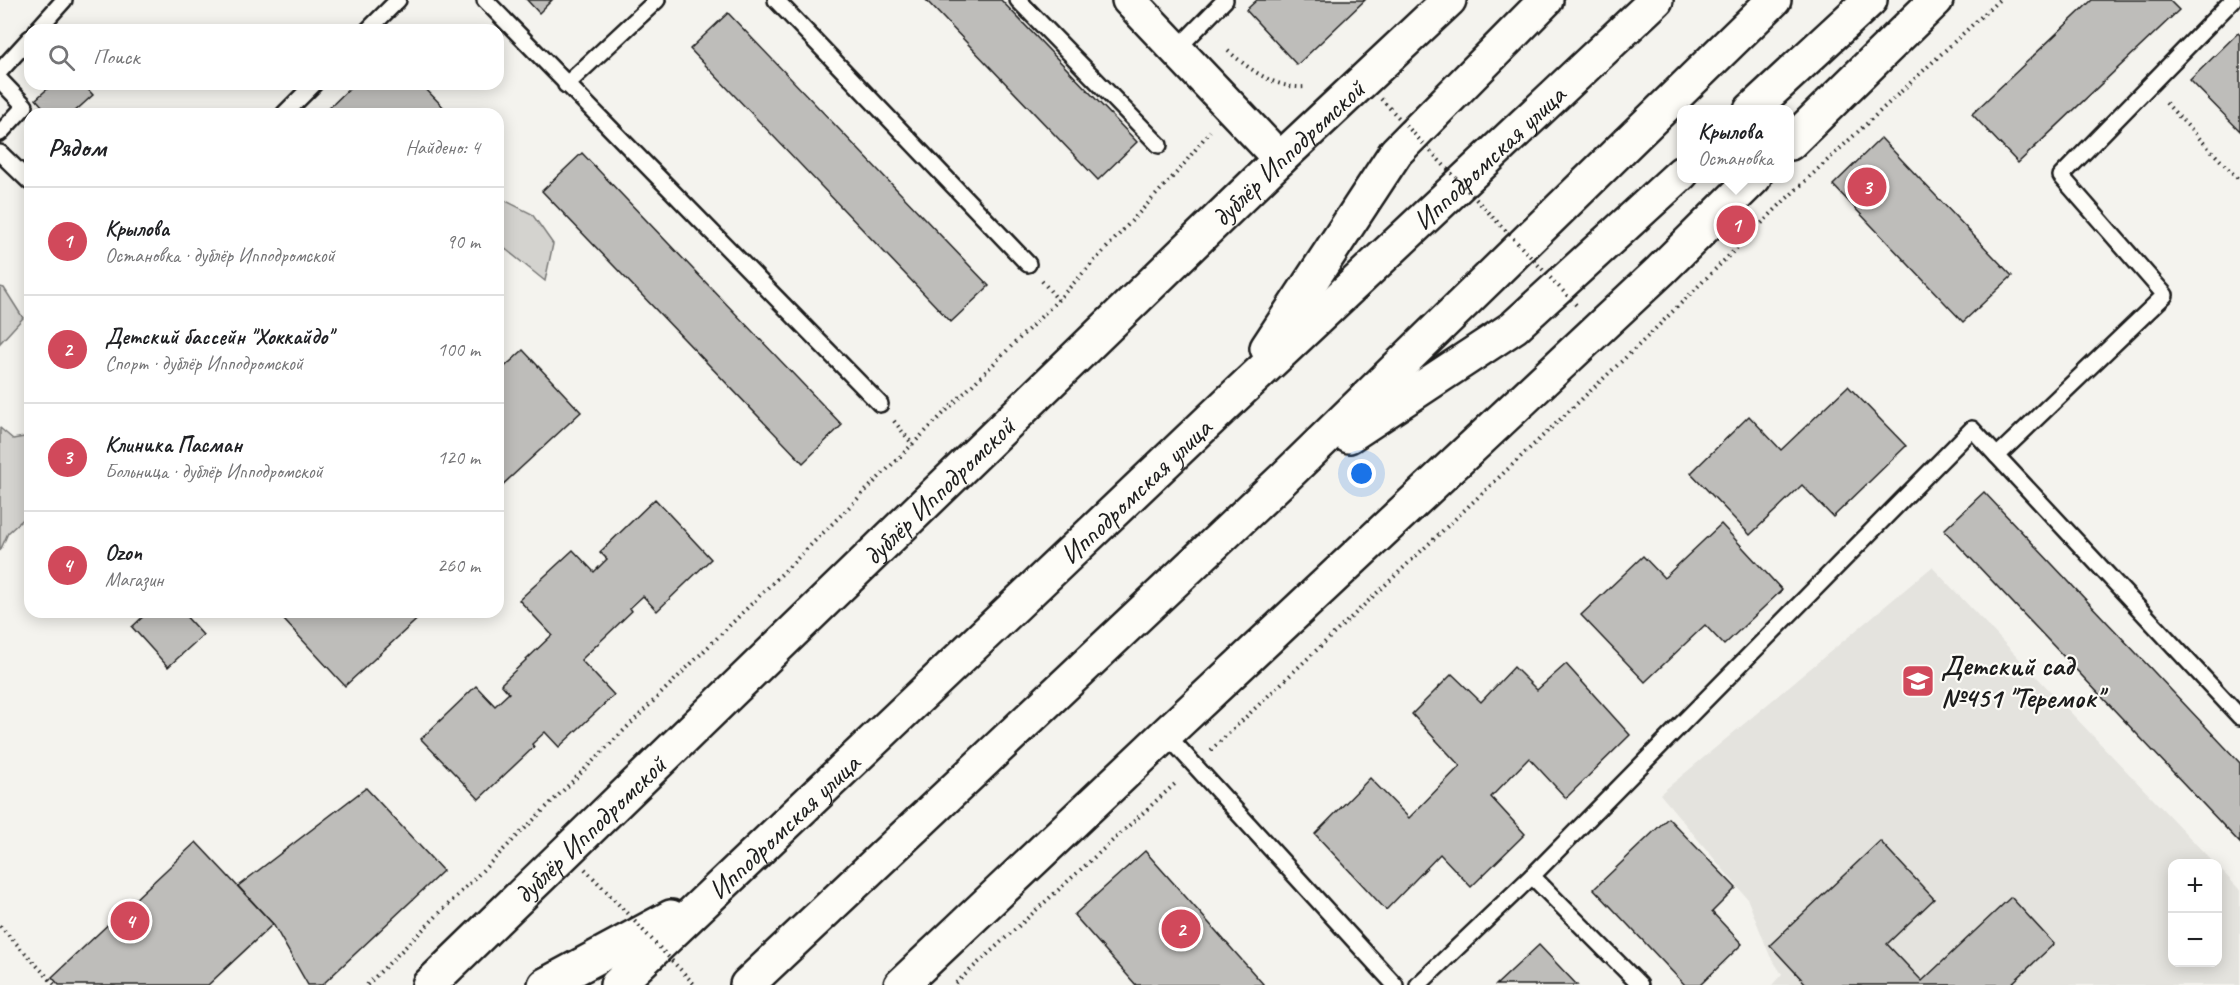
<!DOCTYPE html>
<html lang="ru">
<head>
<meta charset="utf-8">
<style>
  :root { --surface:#fff; --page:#f2f2f2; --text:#202124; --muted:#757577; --line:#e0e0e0; --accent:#d1495b }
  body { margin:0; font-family:Caveat,sans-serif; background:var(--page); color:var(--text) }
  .controls { position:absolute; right:18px; bottom:18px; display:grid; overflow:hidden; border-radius:12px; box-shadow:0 3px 15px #0003 }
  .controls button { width:54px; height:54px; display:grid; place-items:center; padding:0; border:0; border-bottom:2px solid var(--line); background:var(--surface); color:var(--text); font:30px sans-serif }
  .you { position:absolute; left:1362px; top:474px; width:21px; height:21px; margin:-15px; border:4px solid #fff; border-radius:50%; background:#1a73e8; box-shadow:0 0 0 9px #1a73e833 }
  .badge { display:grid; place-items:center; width:39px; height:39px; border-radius:50%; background:var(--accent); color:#fff; font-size:20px; font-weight:700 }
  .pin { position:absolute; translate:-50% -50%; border:3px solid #fff; box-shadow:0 2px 6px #0006 }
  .popup { position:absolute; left:1677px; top:105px; width:117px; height:78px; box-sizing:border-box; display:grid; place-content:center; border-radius:12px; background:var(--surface); filter:drop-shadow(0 2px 4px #0005); font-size:20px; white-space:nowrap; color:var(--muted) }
  .popup b { font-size:22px; color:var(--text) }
  .popup::after { content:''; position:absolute; left:50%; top:100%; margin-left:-12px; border:12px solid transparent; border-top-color:var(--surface) }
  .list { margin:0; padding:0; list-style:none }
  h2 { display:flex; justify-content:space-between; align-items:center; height:78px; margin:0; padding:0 24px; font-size:26px }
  h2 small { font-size:20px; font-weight:400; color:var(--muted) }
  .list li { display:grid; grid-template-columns:39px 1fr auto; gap:18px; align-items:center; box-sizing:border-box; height:108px; padding:0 24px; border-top:2px solid var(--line) }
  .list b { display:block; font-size:22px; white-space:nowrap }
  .list p { margin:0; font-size:20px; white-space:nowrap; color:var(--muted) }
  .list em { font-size:20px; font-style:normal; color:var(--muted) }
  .icon { flex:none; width:33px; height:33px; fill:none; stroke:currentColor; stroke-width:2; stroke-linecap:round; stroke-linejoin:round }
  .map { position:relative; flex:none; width:2240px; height:985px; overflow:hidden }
  .search { position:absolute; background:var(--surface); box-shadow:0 3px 15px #0003; left:24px; top:24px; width:480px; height:66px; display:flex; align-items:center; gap:15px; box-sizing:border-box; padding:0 21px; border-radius:18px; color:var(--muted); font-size:22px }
  .panel { position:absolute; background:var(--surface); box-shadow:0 3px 15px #0003; left:24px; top:108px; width:480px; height:510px; border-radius:18px }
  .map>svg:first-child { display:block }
  .built { fill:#e4e3de }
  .green { fill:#d4d3cf; stroke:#787876; stroke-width:1.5 }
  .building { fill:#bebdba; stroke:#1c1c1c; stroke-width:1.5 }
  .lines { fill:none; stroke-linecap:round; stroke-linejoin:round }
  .service-casing { stroke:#1c1c1c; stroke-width:20 }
  .tertiary-casing { stroke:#1c1c1c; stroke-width:38 }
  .trunk-casing { stroke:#1c1c1c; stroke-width:38 }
  .path { stroke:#1c1c1c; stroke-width:4; stroke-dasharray:1.5 4.5; stroke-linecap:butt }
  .service { stroke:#fdfcf7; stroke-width:15 }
  .tertiary { stroke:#fdfcf7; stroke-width:33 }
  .trunk { stroke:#fdfcf7; stroke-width:33 }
  .path-bridge { stroke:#1c1c1c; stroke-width:4; stroke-dasharray:1.5 4.5; stroke-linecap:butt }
  .labels { text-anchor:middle; stroke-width:4.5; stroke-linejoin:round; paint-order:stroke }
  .street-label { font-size:28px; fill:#1c1c1c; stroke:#fdfcf7 }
  .poi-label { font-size:28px; font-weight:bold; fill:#1c1c1c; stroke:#fdfcf7; text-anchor:start }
</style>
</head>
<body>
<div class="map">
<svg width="2240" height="985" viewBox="0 0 2240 985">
  <rect width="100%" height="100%" fill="#f4f3ee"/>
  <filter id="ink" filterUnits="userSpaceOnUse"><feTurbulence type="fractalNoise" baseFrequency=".0167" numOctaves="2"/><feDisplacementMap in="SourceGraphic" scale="12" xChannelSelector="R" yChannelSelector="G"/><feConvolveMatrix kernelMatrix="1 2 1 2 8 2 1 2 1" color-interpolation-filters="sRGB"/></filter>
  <g filter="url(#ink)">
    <path class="built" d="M1932 567 2214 863 2172 864V962H2218V867L2240 890V985H1772L1782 974 1770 956 1747 898 1660 794Z"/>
    <g class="green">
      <path d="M498 197 532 214 553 244 545 281 498 243Z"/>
      <path d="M0 287 4 288 23 318 0 343Z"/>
      <path d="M0 428 13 439 30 436V513L8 533 0 551Z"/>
    </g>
    <g class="building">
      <path d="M527 0H552L539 13Z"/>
      <path d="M926 0H1001L1137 142 1098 180Z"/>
      <path d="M1257 0H1365L1297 65 1246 10Z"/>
      <path d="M2092 0H2169L2179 10 2018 163 1972 114Z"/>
      <path d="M728 13 989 286 951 322 690 49Z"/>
      <path d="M2238 33 2240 35V131L2190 80Z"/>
      <path d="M53 84H83L93 95 72 114H49L36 99Z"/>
      <path d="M354 84H421L450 114H323Z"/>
      <path d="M1881 138 2012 276 1963 322 1833 185Z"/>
      <path d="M582 153 842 425 803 463 542 191Z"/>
      <path d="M523 350 581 412 498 489V373Z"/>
      <path d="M1848 386 1906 446 1833 517 1802 485 1750 535 1691 473 1749 416 1781 450Z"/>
      <path d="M1984 492 2240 763V843L1944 530Z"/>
      <path d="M655 499 711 559 657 611 643 596 630 608 632 611 581 660 614 695 559 747 545 732 532 744 534 747 479 799 421 739 476 686 495 706 509 693 501 684 552 635 519 600 573 550 594 572 607 559 600 552Z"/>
      <path d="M1721 524 1782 590 1724 645 1705 625 1645 682 1581 615 1643 556 1664 578Z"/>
      <path d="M148 612H182L203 635 168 667 132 627Z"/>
      <path d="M292 612H425L345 686 284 620Z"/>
      <path d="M1566 664 1630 735 1566 798 1529 758 1491 797 1525 834 1471 887 1440 854 1386 910 1315 834 1370 778 1409 818 1460 766 1412 714 1452 674 1481 702 1514 667 1537 690Z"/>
      <path d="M366 788 443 871 322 985H308L273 924 238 886Z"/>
      <path d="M1668 818 1736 888 1712 912 1742 944 1700 985H1685L1594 889Z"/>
      <path d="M1880 841 1934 899 1887 944 1922 981 2011 897 2054 944 2010 985H1807L1770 945Z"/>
      <path d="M196 842 273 924 208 985H59L52 977Z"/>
      <path d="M1145 851 1264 985H1136L1074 915Z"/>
      <path d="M1539 945 1577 985H1496Z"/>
    </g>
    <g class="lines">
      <g class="service-casing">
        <g id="service">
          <path d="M485 0 880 404"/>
          <path d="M776 0 1028 264"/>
          <path d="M1018 0 1159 145"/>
          <path d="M2233 0 2061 176 2165 295 1997 456 2240 717"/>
          <path d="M37 30 64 0"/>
          <path d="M368 30 398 0"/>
          <path d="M1176 50 1225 0"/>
          <path d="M0 71 30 38"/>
          <path d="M0 80 25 106 0 133"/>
          <path d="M566 85 657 0"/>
          <path d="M284 114 314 84"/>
          <path d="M0 153 30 182"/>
          <path d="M1166 734 1395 985"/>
          <path d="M1532 876 1640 985"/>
          <path d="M1418 985 1532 876 1972 429 1997 456"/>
        </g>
      </g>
      <g class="tertiary-casing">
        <g id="tertiary">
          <path d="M1129 0 1280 159"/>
          <path d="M1790 143 1936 0"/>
          <path id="s1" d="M429 985 1280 159 1449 0"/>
          <path d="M901 985 1166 734 1660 271 1754 178"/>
        </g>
      </g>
      <g class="trunk-casing">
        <g id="trunk">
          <path d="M1751 110 1870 0"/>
          <path d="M1267 348 1396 152 1546 0"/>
          <path d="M1349 436 1514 327 1682 173"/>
          <path d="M545 985 671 917"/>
          <path id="s2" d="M617 985 1236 395 1656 0"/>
          <path d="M747 985 1284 478 1774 0"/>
        </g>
      </g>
      <g class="path">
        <path d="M1228 51C1251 70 1275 89 1306 87"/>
        <path d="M2166 103 2240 181"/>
        <path d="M1042 281 1058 300"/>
        <path d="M894 421 913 445"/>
        <path d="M1211 750 1642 342 1785 200 1999 0"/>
        <path d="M0 926 55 985"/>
        <path d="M956 983 1177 782"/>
        <path d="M367 985 1058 300 1180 169 1210 131"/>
      </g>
      <use href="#service" class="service"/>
      <use href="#tertiary" class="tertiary"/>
      <use href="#trunk" class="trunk"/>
      <g class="path-bridge">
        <path d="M1381 99 1579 308"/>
        <path d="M585 869 695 985"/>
      </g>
    </g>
  </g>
  <defs>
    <g id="school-square" transform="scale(1.725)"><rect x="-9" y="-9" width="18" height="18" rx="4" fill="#d1495b" stroke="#fdfcf7"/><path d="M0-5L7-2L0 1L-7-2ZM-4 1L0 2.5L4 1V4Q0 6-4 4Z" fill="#fff"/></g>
  </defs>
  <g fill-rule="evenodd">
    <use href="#school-square" x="1918" y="681"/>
  </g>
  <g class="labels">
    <g class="street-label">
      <text dy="10" stroke="none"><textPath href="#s1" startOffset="1196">дублёр Ипподромской</textPath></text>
      <text dy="10" stroke="none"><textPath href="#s2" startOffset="1202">Ипподромская улица</textPath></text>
      <text dy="10" stroke="none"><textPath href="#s1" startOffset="710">дублёр Ипподромской</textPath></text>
      <text dy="10" stroke="none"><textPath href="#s2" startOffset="716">Ипподромская улица</textPath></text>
      <text dy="10" stroke="none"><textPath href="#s2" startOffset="230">Ипподромская улица</textPath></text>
      <text dy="10" stroke="none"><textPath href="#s1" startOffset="224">дублёр Ипподромской</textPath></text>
    </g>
    <g class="poi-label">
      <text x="1941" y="675">Детский сад<tspan x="1941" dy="32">№451 "Теремок"</tspan></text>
    </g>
  </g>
</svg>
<div class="controls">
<button>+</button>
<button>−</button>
</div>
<div class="you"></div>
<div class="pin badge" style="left:1736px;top:225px">1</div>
<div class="popup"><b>Крылова</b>Остановка</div>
<div class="pin badge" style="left:1181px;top:929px">2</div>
<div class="pin badge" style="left:1867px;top:187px">3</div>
<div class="pin badge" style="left:130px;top:921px">4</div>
<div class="search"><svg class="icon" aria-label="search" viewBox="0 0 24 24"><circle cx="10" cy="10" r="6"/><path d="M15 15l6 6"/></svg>Поиск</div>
<section class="panel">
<h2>Рядом<small>Найдено: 4</small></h2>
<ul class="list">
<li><span class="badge">1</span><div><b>Крылова</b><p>Остановка · дублёр Ипподромской</p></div><em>90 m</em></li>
<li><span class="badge">2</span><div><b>Детский бассейн &quot;Хоккайдо&quot;</b><p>Спорт · дублёр Ипподромской</p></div><em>100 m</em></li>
<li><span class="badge">3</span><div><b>Клиника Пасман</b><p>Больница · дублёр Ипподромской</p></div><em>120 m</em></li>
<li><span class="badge">4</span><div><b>Ozon</b><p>Магазин</p></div><em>260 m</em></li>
</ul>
</section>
</div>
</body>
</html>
